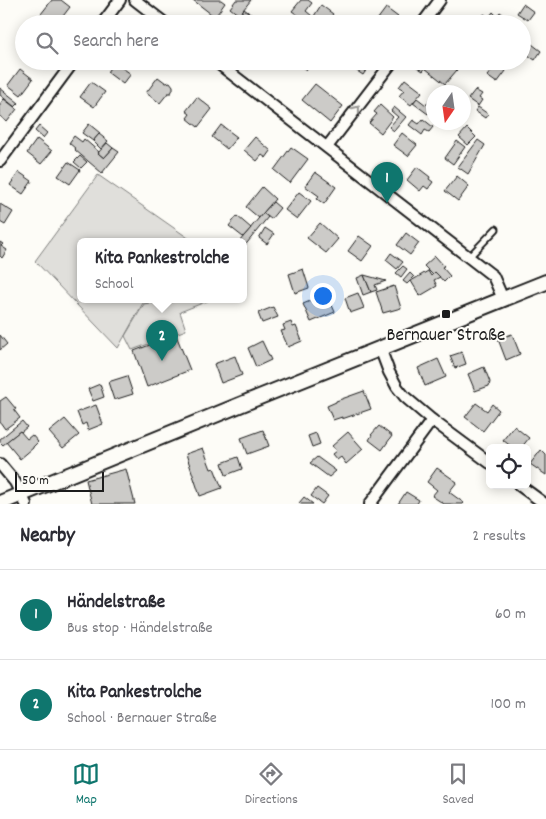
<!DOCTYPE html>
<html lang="en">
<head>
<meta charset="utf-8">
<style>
  :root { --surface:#fff; --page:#f7f7f7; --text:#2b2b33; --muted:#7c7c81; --line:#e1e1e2; --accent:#0f766e }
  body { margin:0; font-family:Dekko,sans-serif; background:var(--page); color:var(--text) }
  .controls { position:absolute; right:15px; bottom:15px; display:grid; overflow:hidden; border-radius:8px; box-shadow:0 2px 12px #0003 }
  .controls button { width:45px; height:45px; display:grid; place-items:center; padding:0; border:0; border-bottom:1px solid var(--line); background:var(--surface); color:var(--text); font:25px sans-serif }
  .compass { position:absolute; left:426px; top:85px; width:45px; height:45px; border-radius:50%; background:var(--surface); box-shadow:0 2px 12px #0003; rotate:193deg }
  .scale { position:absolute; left:15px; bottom:12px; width:89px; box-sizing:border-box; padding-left:5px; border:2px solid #1c1c1c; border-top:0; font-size:14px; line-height:18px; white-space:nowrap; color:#1c1c1c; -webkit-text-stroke:4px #fdfcf7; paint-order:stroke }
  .you { position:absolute; left:322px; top:295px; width:18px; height:18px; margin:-12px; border:4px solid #fff; border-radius:50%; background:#1a73e8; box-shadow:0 0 0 8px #1a73e833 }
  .badge { display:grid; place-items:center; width:32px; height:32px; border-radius:50%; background:var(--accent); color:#fff; font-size:16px; font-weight:700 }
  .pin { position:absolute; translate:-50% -41px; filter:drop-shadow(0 1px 2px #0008) }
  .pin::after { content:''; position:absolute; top:26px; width:18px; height:15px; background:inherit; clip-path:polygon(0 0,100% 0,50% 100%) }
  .popup { position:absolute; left:77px; top:238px; width:170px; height:65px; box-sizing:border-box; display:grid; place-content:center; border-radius:8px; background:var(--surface); filter:drop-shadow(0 1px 4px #0005); font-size:16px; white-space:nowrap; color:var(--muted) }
  .popup b { font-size:19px; color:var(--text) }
  .popup::after { content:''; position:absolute; left:50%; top:100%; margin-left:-10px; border:10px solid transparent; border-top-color:var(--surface) }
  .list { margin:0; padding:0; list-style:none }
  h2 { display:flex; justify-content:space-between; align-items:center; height:65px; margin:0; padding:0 20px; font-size:21px }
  h2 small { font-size:16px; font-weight:400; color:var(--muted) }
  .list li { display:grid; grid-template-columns:32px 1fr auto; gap:15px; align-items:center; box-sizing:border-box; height:90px; padding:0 20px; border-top:1px solid var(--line) }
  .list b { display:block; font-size:19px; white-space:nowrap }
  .list p { margin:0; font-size:16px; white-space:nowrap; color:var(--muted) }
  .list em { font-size:16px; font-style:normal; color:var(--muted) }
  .icon { flex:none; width:28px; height:28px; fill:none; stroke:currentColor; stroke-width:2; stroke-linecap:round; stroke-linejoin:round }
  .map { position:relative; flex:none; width:546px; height:504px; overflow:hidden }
  .search { position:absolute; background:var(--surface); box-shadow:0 2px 12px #0003; left:15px; right:15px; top:15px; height:55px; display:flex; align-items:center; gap:12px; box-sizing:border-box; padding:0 18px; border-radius:28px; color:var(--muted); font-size:19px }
  .sheet { height:245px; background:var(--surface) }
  nav { display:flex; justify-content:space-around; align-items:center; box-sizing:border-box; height:70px; border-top:1px solid var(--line); background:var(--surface); font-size:14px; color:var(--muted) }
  nav a { display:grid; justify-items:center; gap:2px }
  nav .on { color:var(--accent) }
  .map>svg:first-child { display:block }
  .green { fill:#e0dfdb; stroke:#7e7e7c }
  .building { fill:#cccbc8; stroke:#1c1c1c }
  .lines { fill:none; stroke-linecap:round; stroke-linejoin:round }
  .service-casing { stroke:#1c1c1c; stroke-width:9 }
  .minor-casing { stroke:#1c1c1c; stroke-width:14 }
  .secondary-casing { stroke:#1c1c1c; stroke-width:18 }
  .service { stroke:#fdfcf7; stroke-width:5 }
  .minor { stroke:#fdfcf7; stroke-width:10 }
  .secondary { stroke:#fdfcf7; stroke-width:14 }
  .oneway { stroke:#989794 }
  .poi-dot { fill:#1c1c1c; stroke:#fdfcf7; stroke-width:2 }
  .labels { text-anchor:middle; stroke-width:4; stroke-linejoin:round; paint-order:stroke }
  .poi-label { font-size:19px; fill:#1c1c1c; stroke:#fdfcf7 }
</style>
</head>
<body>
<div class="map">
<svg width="546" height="504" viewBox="0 0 546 504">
  <rect width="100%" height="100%" fill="#fdfcf7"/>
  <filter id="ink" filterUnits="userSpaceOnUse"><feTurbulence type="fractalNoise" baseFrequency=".02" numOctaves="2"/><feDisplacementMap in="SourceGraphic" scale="10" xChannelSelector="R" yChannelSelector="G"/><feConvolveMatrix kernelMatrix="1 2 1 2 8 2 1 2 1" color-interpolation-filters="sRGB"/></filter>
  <g filter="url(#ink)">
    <g class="green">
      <path d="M98 175 194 242H81V300H155L143 303 118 348 35 261Z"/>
      <path d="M157 300H210L180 312 186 330 132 350 125 336 144 304 156 302Z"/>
    </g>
    <g class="building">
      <path d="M52 0H61L70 7 57 24H43L37 19Z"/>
      <path d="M193 0H221L225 3 215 17Z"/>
      <path d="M236 0H251L239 15 230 8Z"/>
      <path d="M301 0H308L312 3 306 11 312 16 306 24H293L299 16 292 11Z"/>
      <path d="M523 4 534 12 528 20 517 13Z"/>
      <path d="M321 5 333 14 326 24H309Z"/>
      <path d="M386 8 398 17 393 24H381L377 20Z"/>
      <path d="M244 9 256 18 251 24H233Z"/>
      <path d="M493 12 497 16 500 12 505 16 502 19 508 23 511 19 517 24H481L478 21 484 14 489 17Z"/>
      <path d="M528 41 541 51 535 60 522 51V48Z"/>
      <path d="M298 61H305L310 64 306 70 297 63Z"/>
      <path d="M355 61 367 69 363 75 351 67Z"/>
      <path d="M416 61H429L430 62 423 71 414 65Z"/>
      <path d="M430 61H454L451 65 457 70 445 84 425 68Z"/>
      <path d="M474 61H484L481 66Z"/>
      <path d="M114 62 131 74 123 84 107 72Z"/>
      <path d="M497 64 506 71 497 83 487 76Z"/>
      <path d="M20 69 33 79 21 95 8 85Z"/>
      <path d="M158 77 166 83 170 82 173 86V89L171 93H168L160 103 146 93Z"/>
      <path d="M405 79 422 92 411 105 399 96 404 90 399 87Z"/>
      <path d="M91 82 105 92 94 107 80 97Z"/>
      <path d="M315 84 343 106 330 123 302 100Z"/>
      <path d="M0 88 19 103 15 107 0 95Z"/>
      <path d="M475 90 482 94 479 98 482 100 478 106 468 99Z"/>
      <path d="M197 97 212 109 198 127 187 118 190 114 186 111Z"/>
      <path d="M417 98 426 105 430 99 434 101V107L428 114 413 103Z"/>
      <path d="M4 99 17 109 7 122 0 116V104Z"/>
      <path d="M380 105 393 117 381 133 369 123 377 114 374 112Z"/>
      <path d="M394 107 406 117 394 131 389 127 398 117 391 111Z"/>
      <path d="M478 107 488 114 485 118 475 111Z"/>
      <path d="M423 119 433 127 429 132 425 130 422 135 409 125 413 120 419 124Z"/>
      <path d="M89 124 100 133 93 141 82 133Z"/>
      <path d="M221 125 237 137 227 149 212 137Z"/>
      <path d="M39 126 47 133 43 138 35 131Z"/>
      <path d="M467 128 476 137 468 145 459 137Z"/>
      <path d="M402 133 417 145 408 156 393 145Z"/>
      <path d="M99 134 108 141 101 149 93 141Z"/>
      <path d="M74 136 82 142 84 139 99 152 98 153 104 158 113 148 119 152 102 173 75 150 76 149 69 143Z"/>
      <path d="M255 137 271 151 266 158 262 155 257 161 244 150Z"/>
      <path d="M37 139 52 151 41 164 27 153Z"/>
      <path d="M478 140 485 145 468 174 458 167Z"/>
      <path d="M457 141 465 147 453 164 445 158Z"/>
      <path d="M107 143 113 148 104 158 98 153Z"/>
      <path d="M291 147 308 159 290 183 274 170Z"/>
      <path d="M80 156 87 162 81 168 74 162Z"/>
      <path d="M68 162 80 170 70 184 58 176Z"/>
      <path d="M417 167 430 177 429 179 433 182 428 189 424 186 420 191 407 180Z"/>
      <path d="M19 172 32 181 23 194 10 185Z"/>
      <path d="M315 172 336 187 324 204 317 199 319 196 305 186Z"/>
      <path d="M457 176 469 186 458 201 445 191Z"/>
      <path d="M262 187 275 199 259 218 246 207Z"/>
      <path d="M299 192 311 201 297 219 285 210Z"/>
      <path d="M273 202 280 208 271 219 263 213Z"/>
      <path d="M0 204 13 212 5 225 0 222Z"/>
      <path d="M263 213 268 217 243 248V242H239Z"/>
      <path d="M237 216 251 228 243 237 229 226Z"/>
      <path d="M320 223 338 239 326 253 307 238Z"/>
      <path d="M265 228 274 234 267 244 259 238Z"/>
      <path d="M406 233 419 243 410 255 397 245Z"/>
      <path d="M359 236 373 246 362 261 348 251Z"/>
      <path d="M0 242 3 244 1 246 7 250 2 258 0 256Z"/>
      <path d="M391 253 403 262 397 269 386 260Z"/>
      <path d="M435 256 444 266 442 267 450 276 444 282 435 272 433 275 424 266Z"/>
      <path d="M403 266 407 269 401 277 396 273Z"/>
      <path d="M303 269 309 288 295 293 289 274Z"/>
      <path d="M428 271 431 276 435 272 440 277 434 280 437 286 420 296 411 281Z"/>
      <path d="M410 273 414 277 407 284 403 281Z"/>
      <path d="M364 275 371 292 363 295 357 278Z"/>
      <path d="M364 275 386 281 375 285 377 290 371 292Z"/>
      <path d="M394 286 401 308 383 313 376 292Z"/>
      <path d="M358 293 364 308 350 313 345 298Z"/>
      <path d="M327 294 335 312 311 322 303 304Z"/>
      <path d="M273 307 278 317 262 323 258 313Z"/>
      <path d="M291 322 293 327 296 326 302 341 288 347 281 331 285 330 283 325Z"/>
      <path d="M512 334 520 354 506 360 498 339Z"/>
      <path d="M0 335 7 344 0 350Z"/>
      <path d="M176 335 190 370 147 387 134 351Z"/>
      <path d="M262 341 271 360 256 367 248 348Z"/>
      <path d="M462 352 466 364 455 368 450 356Z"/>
      <path d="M235 356 242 375 221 383 214 364Z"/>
      <path d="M438 359 446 377 425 386 418 368Z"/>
      <path d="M484 367 490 382 489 386 475 391 468 374Z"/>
      <path d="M127 376 133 394 114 400 108 382Z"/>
      <path d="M100 384 104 397 93 401 88 389Z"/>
      <path d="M364 391 371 409 342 419V417L333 420 327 406 336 402V401Z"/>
      <path d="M6 397 16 409 14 410 20 418 5 429 0 422V401Z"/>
      <path d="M476 403 487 411 492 404 499 410 483 431 465 417Z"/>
      <path d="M96 405 103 424 88 430 86 423 82 425 77 412Z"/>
      <path d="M65 419 79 435 63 448 49 432Z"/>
      <path d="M22 421 27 427 21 432 20 431 3 445 0 442V439Z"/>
      <path d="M379 426 392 436 382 450 369 440 372 435H371Z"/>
      <path d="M514 426 529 438 521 448H513L503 440Z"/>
      <path d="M263 430 269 446 247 454 241 438Z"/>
      <path d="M20 431 27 439 32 435 38 442 33 447V448L20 459 6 442Z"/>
      <path d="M348 432 363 449 346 464 341 457 337 460 332 454 336 451 332 446Z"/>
      <path d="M316 433 320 444 312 447 308 436Z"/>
      <path d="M203 448 211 469 214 468 222 488 200 496 186 454Z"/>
      <path d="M541 450 546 455V475L530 464Z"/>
      <path d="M238 457 242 469 226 475 222 463Z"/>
      <path d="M317 457 336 471 329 477 310 463Z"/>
      <path d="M437 468 457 482 449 492 464 503 463 504H444L432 496 437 490 427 482Z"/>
      <path d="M126 469 135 504H92L86 480Z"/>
      <path d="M317 488 328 496 322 504 311 496Z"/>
      <path d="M406 492 419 500 417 504H398Z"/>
      <path d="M304 497 313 504H301L299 503Z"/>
    </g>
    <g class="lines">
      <g class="service-casing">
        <path id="service" d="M469 257 496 229"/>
      </g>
      <g class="minor-casing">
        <g id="minor">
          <path d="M135 0 166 24"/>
          <path d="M102 24 120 0"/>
          <path d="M422 24 440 0"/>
          <path d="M215 61 493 276 503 299"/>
          <path d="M327 147 393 61"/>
          <path d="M0 161 74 61"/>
          <path d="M380 348 389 372 397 387 405 397 432 420 490 463"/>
          <path d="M0 464 15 482 26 504"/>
          <path d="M519 485 545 504"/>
          <path d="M370 504 432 420"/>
        </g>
      </g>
      <g class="secondary-casing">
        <path id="secondary" d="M0 503 247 402 546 282"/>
      </g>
      <use href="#service" class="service"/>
      <use href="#minor" class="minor"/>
      <use href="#secondary" class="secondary"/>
    </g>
    <defs><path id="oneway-chevron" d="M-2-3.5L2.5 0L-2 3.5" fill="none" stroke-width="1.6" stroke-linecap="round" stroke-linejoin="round" transform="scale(1.25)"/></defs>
    <use class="oneway" href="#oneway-chevron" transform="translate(357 109) rotate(-52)"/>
  </g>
  <rect class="poi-dot" x="441" y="309" width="10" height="10" rx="2.5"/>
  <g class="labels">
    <g class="poi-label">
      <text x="446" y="340">Bernauer Straße</text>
    </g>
  </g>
</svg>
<div class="controls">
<button><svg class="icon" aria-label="locate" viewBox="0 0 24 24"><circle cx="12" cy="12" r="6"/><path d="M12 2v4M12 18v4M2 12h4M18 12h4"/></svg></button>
</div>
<svg class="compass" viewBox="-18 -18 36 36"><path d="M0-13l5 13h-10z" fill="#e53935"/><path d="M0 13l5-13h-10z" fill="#7c7c81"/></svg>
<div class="scale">50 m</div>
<div class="you"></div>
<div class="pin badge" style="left:387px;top:203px">1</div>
<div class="pin badge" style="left:162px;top:361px">2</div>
<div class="popup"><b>Kita Pankestrolche</b>School</div>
<div class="search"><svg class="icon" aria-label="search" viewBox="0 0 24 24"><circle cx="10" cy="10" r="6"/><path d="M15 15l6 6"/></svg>Search here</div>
</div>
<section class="sheet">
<h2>Nearby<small>2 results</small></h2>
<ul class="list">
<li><span class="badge">1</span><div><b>Händelstraße</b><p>Bus stop · Händelstraße</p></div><em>60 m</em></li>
<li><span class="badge">2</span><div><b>Kita Pankestrolche</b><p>School · Bernauer Straße</p></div><em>100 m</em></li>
</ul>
</section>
<nav>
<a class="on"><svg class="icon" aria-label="map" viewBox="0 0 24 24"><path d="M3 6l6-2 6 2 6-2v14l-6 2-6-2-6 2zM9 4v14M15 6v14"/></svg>Map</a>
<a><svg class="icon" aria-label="directions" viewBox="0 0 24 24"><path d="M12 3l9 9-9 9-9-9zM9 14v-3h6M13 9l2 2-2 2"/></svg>Directions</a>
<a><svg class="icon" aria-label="saved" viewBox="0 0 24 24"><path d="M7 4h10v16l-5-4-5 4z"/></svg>Saved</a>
</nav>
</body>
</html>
